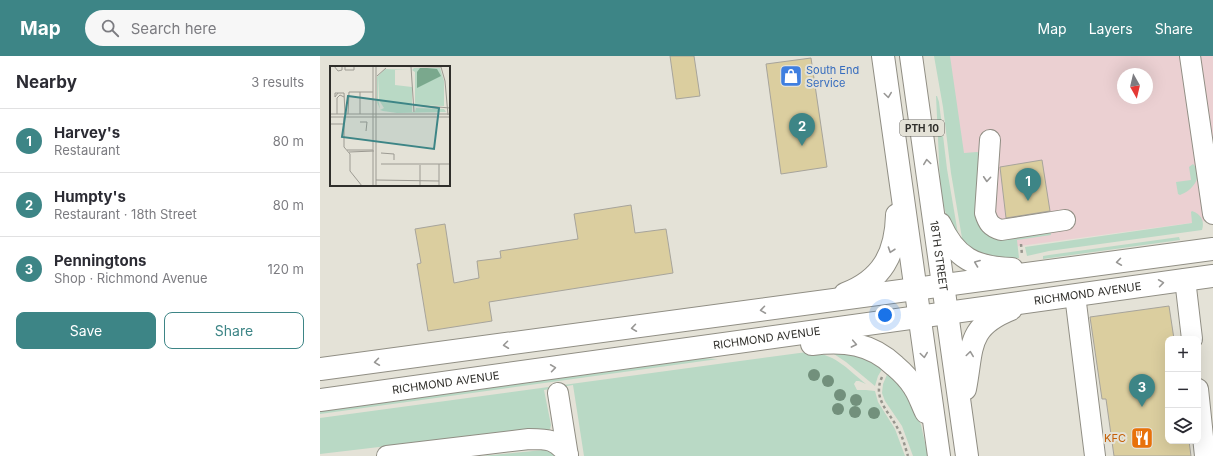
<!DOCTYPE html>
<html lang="en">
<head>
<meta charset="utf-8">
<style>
  :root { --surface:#fff; --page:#f7f7f7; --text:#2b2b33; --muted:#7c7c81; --line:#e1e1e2; --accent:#3d8586 }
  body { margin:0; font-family:Inter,sans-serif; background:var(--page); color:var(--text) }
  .controls { position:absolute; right:12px; bottom:12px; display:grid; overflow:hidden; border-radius:8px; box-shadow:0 4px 16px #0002 }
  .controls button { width:36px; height:36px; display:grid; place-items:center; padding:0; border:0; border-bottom:1px solid var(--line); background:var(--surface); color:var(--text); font:20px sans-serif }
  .compass { position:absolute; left:797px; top:12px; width:36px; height:36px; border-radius:50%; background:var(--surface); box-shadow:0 4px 16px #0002; rotate:172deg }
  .you { position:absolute; left:565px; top:259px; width:14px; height:14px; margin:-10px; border:3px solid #fff; border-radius:50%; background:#1a73e8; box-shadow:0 0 0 6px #1a73e833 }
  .badge { display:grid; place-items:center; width:26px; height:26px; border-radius:50%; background:var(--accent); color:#fff; font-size:13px; font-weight:700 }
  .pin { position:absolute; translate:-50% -33px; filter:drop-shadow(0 1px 2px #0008) }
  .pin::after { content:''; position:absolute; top:21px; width:14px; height:12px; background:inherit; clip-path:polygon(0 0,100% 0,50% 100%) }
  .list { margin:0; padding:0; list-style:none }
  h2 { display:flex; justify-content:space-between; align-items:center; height:52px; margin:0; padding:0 16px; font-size:17px }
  h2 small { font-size:13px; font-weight:400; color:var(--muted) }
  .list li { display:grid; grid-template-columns:26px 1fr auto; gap:12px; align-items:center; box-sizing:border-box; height:64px; padding:0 16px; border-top:1px solid var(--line) }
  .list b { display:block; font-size:15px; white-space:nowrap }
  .list p { margin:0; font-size:13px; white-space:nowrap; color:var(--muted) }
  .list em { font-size:13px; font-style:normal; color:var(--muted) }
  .actions { display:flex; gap:8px; padding:12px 16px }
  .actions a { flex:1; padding:9px 0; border:1px solid var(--accent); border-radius:8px; text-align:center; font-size:14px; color:var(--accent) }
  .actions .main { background:var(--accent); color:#fff }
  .icon { flex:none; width:22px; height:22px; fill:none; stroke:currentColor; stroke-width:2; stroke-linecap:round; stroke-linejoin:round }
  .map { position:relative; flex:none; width:893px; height:400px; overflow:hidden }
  header { display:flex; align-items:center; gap:24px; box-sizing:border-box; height:56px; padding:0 20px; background:var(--accent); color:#fff }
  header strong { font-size:19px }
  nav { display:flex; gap:22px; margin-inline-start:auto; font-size:14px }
  .search { width:280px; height:36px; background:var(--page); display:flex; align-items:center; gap:10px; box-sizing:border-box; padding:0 14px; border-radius:22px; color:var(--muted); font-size:15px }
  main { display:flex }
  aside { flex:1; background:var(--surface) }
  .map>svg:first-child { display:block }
  .commercial { fill:#ebd0d2; fill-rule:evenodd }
  .green { fill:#b9d9c5 }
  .building { fill:#dbce9f; stroke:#a7a49b }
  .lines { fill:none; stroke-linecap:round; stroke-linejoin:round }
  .minor-casing { stroke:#908e84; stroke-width:22 }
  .major-casing { stroke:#908e84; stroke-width:24 }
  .path { stroke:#97958d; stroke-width:2.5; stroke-dasharray:3 3; stroke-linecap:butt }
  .minor { stroke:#fff; stroke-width:20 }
  .major { stroke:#fff; stroke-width:22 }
  .tree { fill:#72907c }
  .oneway { stroke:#989795 }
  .labels { text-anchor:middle; stroke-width:4; stroke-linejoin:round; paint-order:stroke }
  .shield { fill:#e4e2d7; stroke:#66655f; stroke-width:1 }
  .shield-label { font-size:10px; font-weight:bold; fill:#302f2b }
  .shop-label { font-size:11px; fill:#366cbe; stroke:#e4e2d7; text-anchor:start }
  .street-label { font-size:11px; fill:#302f2b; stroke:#e4e2d7 }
  .food-label { font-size:11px; fill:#c56008; stroke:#e4e2d7; text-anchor:end }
  .inset-road { fill:none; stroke:#9c9a92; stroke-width:1 }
  .view { fill:#3d8586; fill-opacity:0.15; stroke:#3d8586; stroke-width:2 }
  .inset-edge { fill:none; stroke:#302f2b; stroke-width:2 }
</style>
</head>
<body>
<header>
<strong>Map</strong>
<div class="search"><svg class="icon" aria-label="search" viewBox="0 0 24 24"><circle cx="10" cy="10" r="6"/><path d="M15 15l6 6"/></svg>Search here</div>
<nav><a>Map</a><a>Layers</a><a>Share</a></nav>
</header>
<main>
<aside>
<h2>Nearby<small>3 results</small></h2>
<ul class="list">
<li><span class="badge">1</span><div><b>Harvey's</b><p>Restaurant</p></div><em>80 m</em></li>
<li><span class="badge">2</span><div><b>Humpty's</b><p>Restaurant · 18th Street</p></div><em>80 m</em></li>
<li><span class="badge">3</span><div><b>Penningtons</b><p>Shop · Richmond Avenue</p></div><em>120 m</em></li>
</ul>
<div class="actions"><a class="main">Save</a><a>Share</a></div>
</aside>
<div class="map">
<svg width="893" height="400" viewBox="0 0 893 400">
  <rect width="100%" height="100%" fill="#e4e2d7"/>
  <path class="commercial" d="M623 0H893V164L670 194 647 177ZM803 18H827V42H803Z"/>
  <g class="green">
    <path d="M614 0H630L644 97 657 96 660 97 661 163 730 172 731 179 697 184 699 202C680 203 651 201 642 182L631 117 623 51Z"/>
    <path d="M616 40H617L619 46 627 113 638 178 627 162 622 143 620 125Z"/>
    <path d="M873 108C885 120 872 135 860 139L858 138 856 126 871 124 869 111Z"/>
    <path d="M872 155C881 158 885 165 882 174L729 195 707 200 705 191 872 167 871 156Z"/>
    <path d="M859 181 860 184 723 203V200L729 199Z"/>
    <path d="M511 290 564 310 558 320 555 330 526 306 511 296Z"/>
    <path d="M487 296C515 297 526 312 546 328L539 325H536L534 328 537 334H546L555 335 558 346 575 373 585 400H264L253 329 224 334 231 369 230 373 227 375 152 380 0 398V362Z"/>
    <path d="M380 302 398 303 0 358V353Z"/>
    <path d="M569 314 592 346 601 369 608 400H593L582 370 565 345 562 337 563 328Z"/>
    <path d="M223 394 229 395 236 400H162Z"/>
  </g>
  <g class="building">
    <path d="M350 0H374L380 40 356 43Z"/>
    <path d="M491 2 507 111 461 118 446 8Z"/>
    <path d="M722 104 730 155 686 162 680 111Z"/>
    <path d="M311 149 315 177 346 173 353 217 169 246 172 265 108 275 97 208 101 207 95 173 125 168 134 227 159 222 157 205 181 202 180 195 258 183 254 158Z"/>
    <path d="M849 250 854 283H848V385H869L871 400H794L786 343H782L770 261Z"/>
  </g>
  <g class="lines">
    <g class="minor-casing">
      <g id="minor">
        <path d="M870 0 893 158"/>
        <path d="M670 84 665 157C668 167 671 171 681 174L745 164"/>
        <path d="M865 223 872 283"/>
        <path d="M755 239 775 400"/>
        <path d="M878 333 885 400"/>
        <path d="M238 337 248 400"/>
        <path d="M67 400 209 383C229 383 235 383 248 399"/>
      </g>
    </g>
    <g class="major-casing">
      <g id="major">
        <path d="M563 0 619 400"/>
        <path id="s1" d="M591 0 647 400"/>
        <path d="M620 168C635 202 655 212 692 213"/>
        <path d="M525 238C562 224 576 198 577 159"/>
        <path d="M492 288C524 284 551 287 575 310 582 316 589 323 594 331 599 338 602 348 606 356"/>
        <path d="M0 313 893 193"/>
        <path d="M645 333C653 292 646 271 691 253"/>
        <path id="s2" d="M0 344 893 220"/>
      </g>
    </g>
    <g class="path">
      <path d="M701 188 702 199"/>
      <path d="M562 321C552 343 569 355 578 373 583 381 585 391 588 400"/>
    </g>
    <use href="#minor" class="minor"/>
    <use href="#major" class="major"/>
  </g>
  <g class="tree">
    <circle cx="494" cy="319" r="6"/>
    <circle cx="508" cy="325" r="6"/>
    <circle cx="520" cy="339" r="6"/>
    <circle cx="536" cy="344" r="6"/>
    <circle cx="518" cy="353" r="6"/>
    <circle cx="535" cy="356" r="6"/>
    <circle cx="554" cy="357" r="6"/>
  </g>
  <defs><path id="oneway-chevron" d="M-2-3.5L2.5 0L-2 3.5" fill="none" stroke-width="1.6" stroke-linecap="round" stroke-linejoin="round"/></defs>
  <g class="oneway">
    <use href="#oneway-chevron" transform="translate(568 39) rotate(82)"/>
    <use href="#oneway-chevron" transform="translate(607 106) rotate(-98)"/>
    <use href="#oneway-chevron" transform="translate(667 123) rotate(94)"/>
    <use href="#oneway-chevron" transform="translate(571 194) rotate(109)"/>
    <use href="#oneway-chevron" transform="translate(799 206) rotate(172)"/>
    <use href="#oneway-chevron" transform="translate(657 207) rotate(-159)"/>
    <use href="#oneway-chevron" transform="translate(841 227) rotate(-8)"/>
    <use href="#oneway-chevron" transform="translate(443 254) rotate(172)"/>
    <use href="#oneway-chevron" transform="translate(314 272) rotate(172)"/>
    <use href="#oneway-chevron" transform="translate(534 288) rotate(11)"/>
    <use href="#oneway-chevron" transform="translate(186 289) rotate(173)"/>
    <use href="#oneway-chevron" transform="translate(650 298) rotate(-82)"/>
    <use href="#oneway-chevron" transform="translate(604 299) rotate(82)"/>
    <use href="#oneway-chevron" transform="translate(57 306) rotate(172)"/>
    <use href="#oneway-chevron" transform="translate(233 312) rotate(-8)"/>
  </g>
  <defs>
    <g id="shop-square" transform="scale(1.15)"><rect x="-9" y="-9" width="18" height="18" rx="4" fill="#3f7fe0" stroke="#e4e2d7"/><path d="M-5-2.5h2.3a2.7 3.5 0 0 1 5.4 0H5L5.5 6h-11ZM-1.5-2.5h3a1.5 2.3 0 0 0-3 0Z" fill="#fff"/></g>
    <g id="restaurant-square" transform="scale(1.15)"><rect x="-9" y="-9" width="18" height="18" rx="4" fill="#e8710a" stroke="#e4e2d7"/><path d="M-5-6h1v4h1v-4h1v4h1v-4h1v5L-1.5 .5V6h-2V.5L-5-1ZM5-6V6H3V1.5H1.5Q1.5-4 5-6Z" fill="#fff"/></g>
  </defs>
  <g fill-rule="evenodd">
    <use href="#shop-square" x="471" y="20"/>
    <use href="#restaurant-square" x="822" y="382"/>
  </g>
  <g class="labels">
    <rect class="shield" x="580" y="64" width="44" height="16" rx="3"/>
    <g class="shield-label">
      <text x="602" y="76">PTH 10</text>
    </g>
    <g class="shop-label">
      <text x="486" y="18">South End<tspan x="486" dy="13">Service</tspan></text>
    </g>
    <g class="street-label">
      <text dy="4" stroke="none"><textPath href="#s1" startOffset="202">18TH STREET</textPath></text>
      <text dy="4" stroke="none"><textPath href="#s2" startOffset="775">RICHMOND AVENUE</textPath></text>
      <text dy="4" stroke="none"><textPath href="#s2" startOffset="451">RICHMOND AVENUE</textPath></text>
      <text dy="4" stroke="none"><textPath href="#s2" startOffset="127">RICHMOND AVENUE</textPath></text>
    </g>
    <g class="food-label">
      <text x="806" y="386">KFC</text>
    </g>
  </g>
  <g transform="translate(10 10)">
    <rect width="120" height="120" fill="#e4e2d7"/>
    <path d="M84 2H110L114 15V40L85 39V6L82 4ZM55 3 80 4H65V19L82 21V46H85L86 42 114 43 116 46 67 47 53 45 50 44 54 42 49 34V9L48 32 50 43 47 36V11Z" fill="#b9d9c5"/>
    <path d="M97 2 107 3 111 10 87 22V6L90 2Z" fill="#7aa88d"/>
    <path class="inset-road" d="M4 0 8 5 12 4V0M15 0V4H24V0M41 0 111 1M46 0V120M81 1 84 46M111 1 115 15 118 49M47 10 56 2M8 27 5 31V27H14L15 48M84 39 120 42M0 48H120M7 48V32L10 29 14 31M18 48 19 26H43M30 48V26M0 51H120M14 51V81L20 88V105L32 120M30 56H37L36 65M0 58H14M17 84H43M19 86 44 85M51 87 64 88V94M51 98H120M109 98V120M46 114 109 115M43 120V0M90 120V99"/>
    <path class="view" d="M18 30 109 42 104 83 12 71Z"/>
    <rect width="120" height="120" class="inset-edge"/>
  </g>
</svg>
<div class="controls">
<button>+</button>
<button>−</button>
<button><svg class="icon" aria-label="layers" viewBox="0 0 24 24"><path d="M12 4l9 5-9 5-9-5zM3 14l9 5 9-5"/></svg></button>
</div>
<svg class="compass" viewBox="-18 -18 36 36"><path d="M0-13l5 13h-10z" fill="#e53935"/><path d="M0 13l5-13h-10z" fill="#7c7c81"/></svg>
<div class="you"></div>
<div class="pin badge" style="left:708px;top:145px">1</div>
<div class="pin badge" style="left:482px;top:90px">2</div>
<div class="pin badge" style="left:822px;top:351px">3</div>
</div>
</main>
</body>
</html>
